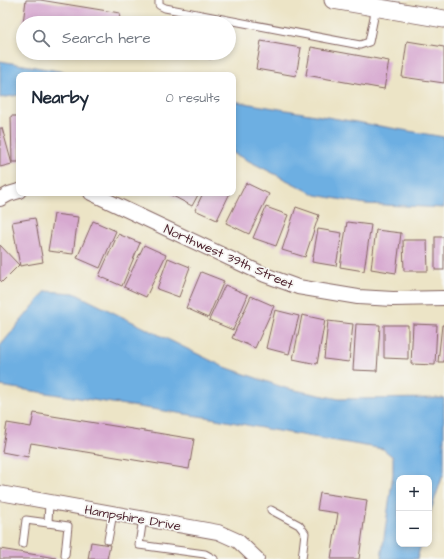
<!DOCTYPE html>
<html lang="en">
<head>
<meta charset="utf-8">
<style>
  :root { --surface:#fff; --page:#f6f6f7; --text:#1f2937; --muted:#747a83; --line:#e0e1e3 }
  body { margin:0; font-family:"Architects Daughter",sans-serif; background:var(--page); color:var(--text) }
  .controls { position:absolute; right:12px; bottom:12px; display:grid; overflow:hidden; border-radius:8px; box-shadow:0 2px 6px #0003 }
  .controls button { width:36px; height:36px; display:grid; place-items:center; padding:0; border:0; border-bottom:1px solid var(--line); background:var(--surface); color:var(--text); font:20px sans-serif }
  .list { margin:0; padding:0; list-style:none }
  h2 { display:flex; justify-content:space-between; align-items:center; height:52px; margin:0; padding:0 16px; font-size:17px }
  h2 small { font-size:13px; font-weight:400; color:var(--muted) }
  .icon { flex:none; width:22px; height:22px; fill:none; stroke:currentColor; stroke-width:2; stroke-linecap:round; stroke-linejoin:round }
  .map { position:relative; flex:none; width:444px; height:559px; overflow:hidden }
  .search { position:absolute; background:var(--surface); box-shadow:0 2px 6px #0003; left:16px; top:16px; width:220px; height:44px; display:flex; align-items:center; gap:10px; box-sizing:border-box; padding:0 14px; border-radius:22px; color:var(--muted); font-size:15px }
  .panel { position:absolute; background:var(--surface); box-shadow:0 2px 6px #0003; left:16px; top:72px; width:220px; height:124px; border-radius:8px }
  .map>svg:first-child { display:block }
  .water { fill:#6dafe2; stroke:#5c6786 }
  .building { fill:#d7a9d0 }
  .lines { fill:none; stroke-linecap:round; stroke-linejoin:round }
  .service-casing { stroke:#836461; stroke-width:9 }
  .minor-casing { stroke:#836461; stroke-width:16 }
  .tertiary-casing { stroke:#836461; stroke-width:19 }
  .service { stroke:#fff; stroke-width:7 }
  .minor { stroke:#fff; stroke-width:14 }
  .tertiary { stroke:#fff; stroke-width:17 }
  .labels { text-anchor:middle; stroke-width:3.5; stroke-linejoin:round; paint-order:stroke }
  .street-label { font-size:13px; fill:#4a1f2b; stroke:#f6f6f2 }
</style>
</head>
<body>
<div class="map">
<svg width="444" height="559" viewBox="0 0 444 559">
  <rect width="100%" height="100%" fill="#f6f6f2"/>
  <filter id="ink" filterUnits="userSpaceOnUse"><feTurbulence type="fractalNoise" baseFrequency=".025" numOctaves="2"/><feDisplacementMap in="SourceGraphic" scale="8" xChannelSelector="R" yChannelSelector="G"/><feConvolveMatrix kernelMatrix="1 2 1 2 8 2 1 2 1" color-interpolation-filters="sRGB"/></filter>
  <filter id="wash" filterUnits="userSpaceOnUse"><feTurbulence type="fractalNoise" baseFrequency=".012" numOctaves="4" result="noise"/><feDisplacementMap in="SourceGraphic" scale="16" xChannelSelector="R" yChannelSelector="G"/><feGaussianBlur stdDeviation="0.9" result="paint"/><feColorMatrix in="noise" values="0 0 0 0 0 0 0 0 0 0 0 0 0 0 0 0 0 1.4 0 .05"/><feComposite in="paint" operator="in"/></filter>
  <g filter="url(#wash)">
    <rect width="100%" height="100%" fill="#ece4c6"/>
    <g class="water">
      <path d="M0 61 82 75H19V95L0 98Z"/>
      <path d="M233 101 444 137V208L365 204 316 195 233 153Z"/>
      <path d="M46 291 74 293 222 366 285 388 339 399 444 398V472L429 516V478H399V544H421L417 559H381L393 474V457L383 449 272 430 211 418 0 386V346Z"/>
    </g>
    <g id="blocks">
      <g class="building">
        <path d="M26 0H40L120 13 119 23H23Z"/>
        <path d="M136 19 156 22 155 23H135Z"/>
        <path d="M261 41 301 48 296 76 256 69Z"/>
        <path d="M407 41 444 47V83L402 77Z"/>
        <path d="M311 47 389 61 384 89 306 75Z"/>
        <path d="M173 53H212L211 59Z"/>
        <path d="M11 116H19V162H12Z"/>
        <path d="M0 128H2L12 164 0 167Z"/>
        <path d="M246 183 269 194 249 234 226 223Z"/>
        <path d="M172 193H199L192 206 171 195Z"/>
        <path d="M203 193H230L217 220 195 210Z"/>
        <path d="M266 207 288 215 276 246 253 238Z"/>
        <path d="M296 207 319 215 305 257 282 250Z"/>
        <path d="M54 214 78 217 73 254 48 251Z"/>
        <path d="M35 218 43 262 20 266 12 222Z"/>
        <path d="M93 221 116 231 100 268 77 258Z"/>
        <path d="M347 222 371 225 364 271 340 267Z"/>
        <path d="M318 229 342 233 336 266 312 262Z"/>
        <path d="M376 230 401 233 396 273 371 269Z"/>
        <path d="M118 234 140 243 122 286 99 276Z"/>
        <rect x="435" y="237" width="9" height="33"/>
        <path d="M403 240H427L428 271H404Z"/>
        <path d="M0 245 19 265 2 282 0 280Z"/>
        <path d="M144 245 166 255 146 297 124 287Z"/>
        <path d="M168 258 190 267 179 297 157 289Z"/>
        <path d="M201 272 224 281 208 318 186 308Z"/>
        <path d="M225 285 248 295 233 330 209 320Z"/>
        <path d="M251 296 274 306 255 348 232 338Z"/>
        <path d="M275 310 299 316 289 354 266 348Z"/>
        <path d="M302 315 325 320 317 364 293 359Z"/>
        <path d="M328 321 353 324 349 362 324 359Z"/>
        <path d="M356 324 380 325 377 371 353 370Z"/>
        <path d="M413 324 437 325 435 365 411 364Z"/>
        <path d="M384 325H408V359L384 358Z"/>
        <path d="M442 325H444V362H438Z"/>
        <path d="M34 413 194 439 189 469 31 443 28 457 2 452 7 423 31 427Z"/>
        <path d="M320 493 367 500 359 559H331L338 513 317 510Z"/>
        <path d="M91 542 110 545 107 559H88Z"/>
        <path d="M0 549 56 558V559H0Z"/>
      </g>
    </g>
  </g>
  <g filter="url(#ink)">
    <use href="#blocks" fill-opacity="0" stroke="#836461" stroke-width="1"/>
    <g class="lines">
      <g class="service-casing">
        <g id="service">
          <path d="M159 0V5L165 8 360 45 369 42 376 7"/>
          <path d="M271 510 299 525 305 533 302 559"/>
          <path d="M143 518 139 545 205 554 214 559"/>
          <path d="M48 523 68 526 65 555"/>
          <path d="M108 540 113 513"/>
          <path d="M23 544 26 520 48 523 49 502"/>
        </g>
      </g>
      <g class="minor-casing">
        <g id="minor">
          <path d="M91 193 265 275 298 287 358 297 393 299 444 298"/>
          <path d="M0 199 9 194 19 191"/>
          <path d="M0 493 218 532 238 541 257 559"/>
        </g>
      </g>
      <g class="tertiary-casing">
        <path id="tertiary" d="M333 0 444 19"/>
      </g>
      <use href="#service" class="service"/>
      <use href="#minor" class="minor"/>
      <use href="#tertiary" class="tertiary"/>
    </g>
  </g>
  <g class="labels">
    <g class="street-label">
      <text transform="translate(229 256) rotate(24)" y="5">Northwest 39th Street</text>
      <text transform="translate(133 517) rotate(10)" y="5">Hampshire Drive</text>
    </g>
  </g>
</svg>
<div class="controls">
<button>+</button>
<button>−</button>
</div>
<div class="search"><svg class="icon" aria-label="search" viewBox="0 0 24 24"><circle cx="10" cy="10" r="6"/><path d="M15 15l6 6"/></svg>Search here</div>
<section class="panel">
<h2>Nearby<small>0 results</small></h2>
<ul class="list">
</ul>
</section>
</div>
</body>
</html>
